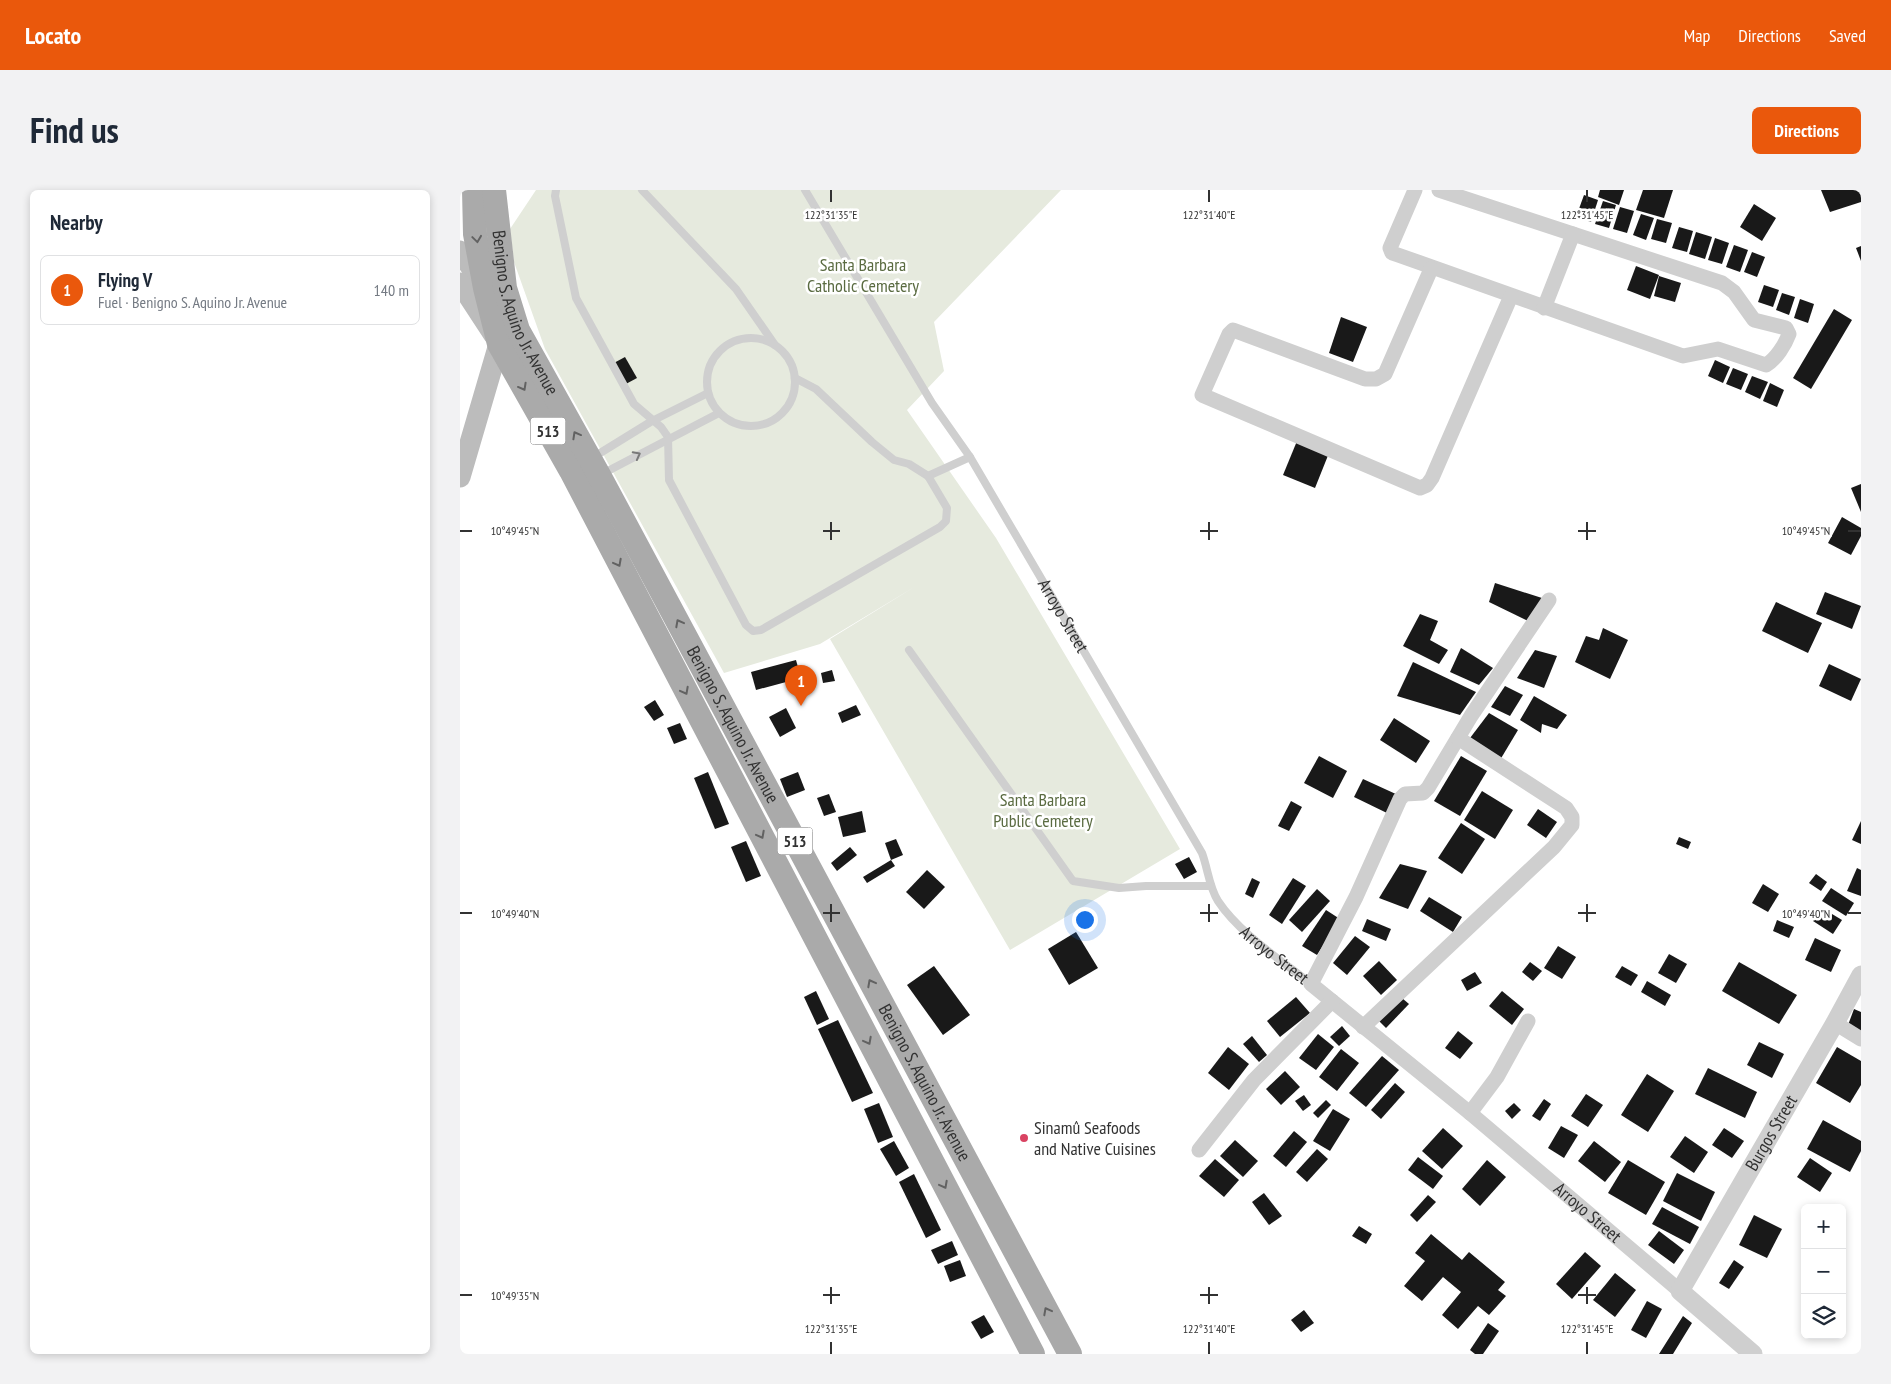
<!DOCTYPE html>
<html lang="en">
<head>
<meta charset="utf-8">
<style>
  :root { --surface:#fff; --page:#f2f2f3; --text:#1f2937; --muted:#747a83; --line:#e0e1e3; --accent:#ea580c }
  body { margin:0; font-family:"PT Sans Narrow",sans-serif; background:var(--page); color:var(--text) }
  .controls { position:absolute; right:15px; bottom:15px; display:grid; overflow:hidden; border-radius:8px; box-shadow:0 2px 8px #0003 }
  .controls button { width:45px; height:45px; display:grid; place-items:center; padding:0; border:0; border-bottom:1px solid var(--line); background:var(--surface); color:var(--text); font:25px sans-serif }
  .you { position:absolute; left:624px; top:729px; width:18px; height:18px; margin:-12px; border:4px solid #fff; border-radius:50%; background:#1a73e8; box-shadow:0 0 0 8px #1a73e833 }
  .badge { display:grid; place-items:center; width:32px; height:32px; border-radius:50%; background:var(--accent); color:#fff; font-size:16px; font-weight:700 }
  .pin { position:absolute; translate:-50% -41px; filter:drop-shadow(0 1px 2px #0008) }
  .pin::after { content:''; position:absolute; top:26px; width:18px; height:15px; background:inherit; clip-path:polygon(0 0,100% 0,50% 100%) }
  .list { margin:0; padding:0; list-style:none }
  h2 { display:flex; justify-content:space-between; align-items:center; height:65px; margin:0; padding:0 20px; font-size:21px }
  h2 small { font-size:16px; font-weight:400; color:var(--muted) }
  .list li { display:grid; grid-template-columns:32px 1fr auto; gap:15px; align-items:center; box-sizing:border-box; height:70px; margin:0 10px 10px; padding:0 10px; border:1px solid var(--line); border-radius:8px }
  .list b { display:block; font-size:19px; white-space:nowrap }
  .list p { margin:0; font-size:16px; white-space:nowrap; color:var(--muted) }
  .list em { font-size:16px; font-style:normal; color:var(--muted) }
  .icon { flex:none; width:28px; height:28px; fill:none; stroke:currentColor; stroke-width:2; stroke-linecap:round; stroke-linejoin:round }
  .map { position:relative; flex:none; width:1401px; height:1164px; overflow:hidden; border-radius:8px }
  header { display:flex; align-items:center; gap:30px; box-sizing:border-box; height:70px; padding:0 25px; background:var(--accent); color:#fff }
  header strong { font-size:24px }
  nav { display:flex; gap:28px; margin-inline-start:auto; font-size:18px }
  .intro { display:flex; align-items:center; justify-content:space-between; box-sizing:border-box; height:120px; padding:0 30px }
  h1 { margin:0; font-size:35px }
  .button { padding:12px 22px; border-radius:8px; background:var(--accent); color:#fff; font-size:18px; font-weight:700 }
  main { display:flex; gap:30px; padding:0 30px }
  aside { flex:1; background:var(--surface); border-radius:8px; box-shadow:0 2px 8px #0003 }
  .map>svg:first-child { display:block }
  .green { fill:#e6eade }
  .building { fill:#191919 }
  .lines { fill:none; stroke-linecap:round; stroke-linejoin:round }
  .service { stroke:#cfcfcf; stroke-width:8 }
  .minor { stroke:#cfcfcf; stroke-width:15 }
  .tertiary { stroke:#cfcfcf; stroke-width:19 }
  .secondary { stroke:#bcbcbc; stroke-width:21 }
  .primary { stroke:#aaa; stroke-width:24 }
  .oneway { stroke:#626262 }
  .oneway2 { stroke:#797979 }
  .ticks { fill:none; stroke:#323232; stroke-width:2 }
  .poi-dot { fill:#d94362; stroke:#fff; stroke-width:2 }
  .labels { text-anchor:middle; stroke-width:5; stroke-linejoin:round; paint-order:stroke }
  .shield { fill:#fff; stroke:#707070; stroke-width:1 }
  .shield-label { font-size:16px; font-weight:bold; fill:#323232 }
  .park-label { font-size:18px; fill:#5a6b41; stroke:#fff }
  .street-label { font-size:18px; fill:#323232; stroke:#fff }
  .poi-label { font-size:18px; fill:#323232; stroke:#fff; text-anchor:start }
  .ticks-label { font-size:12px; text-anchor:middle; fill:#323232; stroke:#fff; stroke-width:5; stroke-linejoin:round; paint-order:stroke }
</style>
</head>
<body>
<header>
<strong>Locato</strong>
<nav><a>Map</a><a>Directions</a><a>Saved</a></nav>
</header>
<div class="intro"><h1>Find us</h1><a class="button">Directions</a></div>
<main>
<aside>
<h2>Nearby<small></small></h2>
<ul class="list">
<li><span class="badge">1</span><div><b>Flying V</b><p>Fuel · Benigno S. Aquino Jr. Avenue</p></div><em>140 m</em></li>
</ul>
</aside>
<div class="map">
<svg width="1401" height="1164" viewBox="0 0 1401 1164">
  <rect width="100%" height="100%" fill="#fff"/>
  <path class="green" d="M76 0H601L474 132 484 181 447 220 536 348 720 659 550 760 370 449 456 396 360 454 264 483 85 159 54 72 50 39Z"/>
  <g class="building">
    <path d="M1140 0H1164L1159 15 1138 7Z"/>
    <path d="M1183 0H1213L1204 28 1176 20Z"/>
    <path d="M1361 0H1401V12L1370 22Z"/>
    <path d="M1124 5 1138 10 1131 32 1116 27Z"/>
    <path d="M1143 11 1156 15 1149 38 1135 34Z"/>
    <path d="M1294 14 1316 28 1302 51 1280 37Z"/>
    <path d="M1160 17 1174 21 1167 43 1153 39Z"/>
    <path d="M1181 24 1194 28 1186 50 1173 45Z"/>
    <path d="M1197 29 1212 33 1206 53 1191 49Z"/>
    <path d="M1219 37 1233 41 1227 62 1212 58Z"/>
    <path d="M1236 42 1252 47 1245 69 1229 64Z"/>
    <path d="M1255 48 1269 53 1262 74 1248 70Z"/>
    <path d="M1274 55 1288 60 1280 82 1266 77Z"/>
    <path d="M1401 56V71L1396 58Z"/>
    <path d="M1292 62 1305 67 1297 87 1284 82Z"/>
    <path d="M1176 76 1199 85 1190 109 1167 100Z"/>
    <path d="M1199 86 1221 93 1215 112 1194 106Z"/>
    <path d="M1304 95 1319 100 1313 117 1298 112Z"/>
    <path d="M1322 103 1335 107 1329 125 1316 120Z"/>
    <path d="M1340 109 1354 114 1348 133 1334 128Z"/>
    <path d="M1374 119 1392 130 1351 199 1333 188Z"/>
    <path d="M881 127 907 137 893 172 869 163Z"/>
    <path d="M165 167 177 188 164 195 152 174Z"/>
    <path d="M1255 170 1270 177 1263 193 1248 186Z"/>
    <path d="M1273 178 1288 184 1281 200 1266 194Z"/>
    <path d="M1292 186 1308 192 1300 209 1285 202Z"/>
    <path d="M1310 193 1324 200 1317 217 1303 211Z"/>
    <path d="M837 251 869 263 855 298 823 285Z"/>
    <path d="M1401 294V322L1391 298Z"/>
    <path d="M1382 327 1401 338V346L1391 365 1368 353Z"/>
    <path d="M1035 393 1082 408 1070 432 1029 412Z"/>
    <path d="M1365 402 1401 416 1392 439 1356 424Z"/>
    <path d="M1316 412 1362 433 1348 463 1302 441Z"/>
    <path d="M960 424 978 431 970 450 988 460 979 474 943 456Z"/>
    <path d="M1143 438 1168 450 1150 489 1115 472 1126 446 1139 450Z"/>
    <path d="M1001 458 1033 478 1019 495 990 482Z"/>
    <path d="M1075 460 1097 466 1084 498 1057 488Z"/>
    <path d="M336 470 341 488 296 500 291 482Z"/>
    <path d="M953 472 1016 502 1000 525 937 506Z"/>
    <path d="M1369 474 1401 489 1391 511 1359 496Z"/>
    <path d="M372 480 375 491 363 493 361 483Z"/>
    <path d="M1045 496 1063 505 1050 526 1031 517Z"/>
    <path d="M1074 506 1107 525 1097 539 1082 534 1081 543 1060 530Z"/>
    <path d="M195 510 204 525 194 531 184 517Z"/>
    <path d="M396 515 401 525 382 533 378 523Z"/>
    <path d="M326 518 336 538 320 547 309 527Z"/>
    <path d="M1029 523 1058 540 1040 570 1007 552Z"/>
    <path d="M934 528 970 551 956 573 920 550Z"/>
    <path d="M220 533 227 549 214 554 207 538Z"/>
    <path d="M859 566 887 581 873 608 844 593Z"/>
    <path d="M1001 566 1027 581 1000 626 974 611Z"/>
    <path d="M248 582 269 634 255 639 234 588Z"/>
    <path d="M338 582 345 600 327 607 320 589Z"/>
    <path d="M903 589 938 605 929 624 894 607Z"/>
    <path d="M1022 601 1053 620 1035 649 1004 630Z"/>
    <path d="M369 604 376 622 364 626 357 608Z"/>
    <path d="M831 611 842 617 829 641 818 636Z"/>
    <path d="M1078 619 1097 632 1086 648 1067 635Z"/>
    <path d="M402 621 406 642 383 647 378 627Z"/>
    <path d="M1401 631V654L1392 650Z"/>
    <path d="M1001 633 1025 649 1002 684 978 668Z"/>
    <path d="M1219 647 1231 652 1228 659 1216 654Z"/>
    <path d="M436 649 443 665 431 670 425 653Z"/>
    <path d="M286 651 301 686 286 692 271 657Z"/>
    <path d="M390 657 397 665 377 681 371 673Z"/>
    <path d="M729 667 737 682 724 689 715 674Z"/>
    <path d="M431 670 435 676 407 693 403 687Z"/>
    <path d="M940 674 967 681 948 719 919 708Z"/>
    <path d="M1397 678 1401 680V706L1387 701Z"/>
    <path d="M467 680 485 697 464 719 446 702Z"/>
    <path d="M1356 684 1367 692 1361 701 1349 693Z"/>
    <path d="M792 688 800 692 793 708 785 704Z"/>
    <path d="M833 688 846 696 822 734 809 725Z"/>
    <path d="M1303 694 1319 704 1308 722 1292 713Z"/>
    <path d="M1371 698 1394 713 1386 726 1362 711Z"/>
    <path d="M857 699 870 711 842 742 829 730Z"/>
    <path d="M969 707 1002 727 993 742 960 721Z"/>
    <path d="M1362 718 1382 730 1373 744 1353 731Z"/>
    <path d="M866 720 880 729 857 765 842 756Z"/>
    <path d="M907 729 931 739 926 751 902 741Z"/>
    <path d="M1317 730 1334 737 1329 748 1313 741Z"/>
    <path d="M616 742 638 778 609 795 588 759Z"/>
    <path d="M895 746 910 757 887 785 873 773Z"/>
    <path d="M1355 748 1381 760 1371 782 1345 770Z"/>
    <path d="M1098 756 1116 767 1102 789 1084 778Z"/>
    <path d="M1209 764 1227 774 1216 793 1198 783Z"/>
    <path d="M919 771 937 790 921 805 903 786Z"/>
    <path d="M1070 772 1082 781 1073 791 1062 782Z"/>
    <path d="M1279 772 1337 805 1319 834 1262 801Z"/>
    <path d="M474 776 510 825 483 845 447 795Z"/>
    <path d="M1162 776 1178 785 1171 796 1155 787Z"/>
    <path d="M1015 782 1022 793 1007 801 1001 790Z"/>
    <path d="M1187 791 1211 805 1205 816 1181 802Z"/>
    <path d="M356 801 369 829 357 835 344 807Z"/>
    <path d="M1042 801 1064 819 1052 835 1029 816Z"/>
    <path d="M836 807 850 823 820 847 807 831Z"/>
    <path d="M942 808 949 814 926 838 919 831Z"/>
    <path d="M1394 819 1401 822V842L1388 835Z"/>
    <path d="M378 830 413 903 392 912 358 839Z"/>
    <path d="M882 836 890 846 879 856 870 847Z"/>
    <path d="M998 841 1013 853 1000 869 985 858Z"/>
    <path d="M858 844 874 857 856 880 839 868Z"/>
    <path d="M792 846 807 865 799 872 783 854Z"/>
    <path d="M1299 852 1324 864 1312 888 1287 875Z"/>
    <path d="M768 857 789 874 769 900 748 883Z"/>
    <path d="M1377 857 1401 871V895L1390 913 1356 893Z"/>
    <path d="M881 859 899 873 877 901 859 887Z"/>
    <path d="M922 866 939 880 906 917 889 903Z"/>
    <path d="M1248 878 1297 902 1285 928 1235 904Z"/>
    <path d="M825 881 840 897 821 915 806 899Z"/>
    <path d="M1187 884 1214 901 1188 942 1161 925Z"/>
    <path d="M935 893 945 902 921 929 911 920Z"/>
    <path d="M1126 904 1143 915 1128 937 1111 926Z"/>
    <path d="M844 905 851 915 843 921 835 911Z"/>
    <path d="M1084 909 1091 914 1080 931 1072 926Z"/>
    <path d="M866 910 871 915 858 928 853 923Z"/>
    <path d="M419 913 433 947 418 953 404 919Z"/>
    <path d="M1054 913 1061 920 1052 929 1045 921Z"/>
    <path d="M873 919 890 929 870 961 853 951Z"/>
    <path d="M1363 930 1401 951V961L1390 982 1347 959Z"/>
    <path d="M1101 936 1118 945 1104 968 1088 958Z"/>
    <path d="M983 938 1003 956 982 979 962 961Z"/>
    <path d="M1264 938 1284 951 1272 968 1252 955Z"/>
    <path d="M834 941 847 952 826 977 813 966Z"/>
    <path d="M1225 946 1248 962 1234 983 1210 967Z"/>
    <path d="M775 950 798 971 783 987 760 966Z"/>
    <path d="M434 951 449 978 436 986 420 959Z"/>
    <path d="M1134 951 1161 972 1145 992 1118 971Z"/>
    <path d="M857 959 868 969 847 992 836 982Z"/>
    <path d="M958 967 983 986 973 999 948 980Z"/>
    <path d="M1350 968 1372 983 1360 1002 1337 987Z"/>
    <path d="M755 969 779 990 764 1007 739 986Z"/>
    <path d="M1027 970 1046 987 1020 1016 1002 999Z"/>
    <path d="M1168 970 1205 992 1186 1025 1148 1003Z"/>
    <path d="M1217 983 1255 1002 1241 1031 1203 1011Z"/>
    <path d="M454 984 481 1040 466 1048 439 992Z"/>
    <path d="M804 1003 822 1026 809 1035 792 1012Z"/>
    <path d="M968 1005 976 1012 957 1032 950 1025Z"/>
    <path d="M1202 1017 1239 1037 1230 1054 1192 1034Z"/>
    <path d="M1294 1025 1322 1039 1307 1068 1279 1055Z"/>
    <path d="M899 1036 912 1044 906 1054 892 1046Z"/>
    <path d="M1199 1041 1224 1060 1214 1074 1188 1055Z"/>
    <path d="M971 1044 1002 1070 1009 1062 1045 1092 1038 1100 1046 1106 1029 1125 1018 1116 998 1139 982 1125 1001 1102 983 1087 962 1111 944 1096 965 1071 955 1063Z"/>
    <path d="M492 1051 498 1065 478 1074 471 1060Z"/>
    <path d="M1125 1062 1141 1076 1112 1109 1096 1094Z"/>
    <path d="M500 1070 506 1086 490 1092 484 1076Z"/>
    <path d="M1274 1070 1284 1077 1269 1099 1259 1093Z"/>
    <path d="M1155 1083 1176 1100 1155 1127 1133 1110Z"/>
    <path d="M1187 1111 1202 1119 1186 1148 1171 1140Z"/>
    <path d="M844 1120 854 1133 841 1142 831 1130Z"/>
    <path d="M524 1125 534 1142 521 1149 511 1132Z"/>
    <path d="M1223 1126 1232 1133 1224 1146 1213 1164H1199Z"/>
    <path d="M1028 1133 1039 1141 1023 1164H1015L1010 1160Z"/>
  </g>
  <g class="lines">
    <g class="service">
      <path d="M96 0 95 6 116 108 174 214 201 237 208 247 209 290 286 435 293 441 301 440 480 337 486 331 487 318 468 286 449 274 434 270 412 252 356 199 335 188"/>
      <path d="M182 0 276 99 315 155"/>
      <path id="s1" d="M345 0 472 213 510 267 742 663C748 679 749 697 758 711 779 743 821 770 851 794"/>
      <circle cx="291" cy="192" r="44"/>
      <path d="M132 268 192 231 248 203"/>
      <path d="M142 284 259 223"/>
      <path d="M468 286 510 267"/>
      <path d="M449 460 613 691 659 698 686 696H751"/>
    </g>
    <g class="minor">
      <path d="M955 0 930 58 932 63 938 65 1223 166 1258 159 1306 175C1316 169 1325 155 1329 144L1326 138 1294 130 1274 102 1262 93 979 0"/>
      <path d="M971 79 925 184 916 189H905L773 140 769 144 742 205 960 298 967 295 972 288 1051 106"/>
      <path d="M1084 118 1113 44"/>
      <path id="s2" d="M1089 410 1011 526 968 598 963 603 945 604 940 609 896 707 851 794 1010 923 1220 1101"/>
      <path d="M1375 833 1401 849"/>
      <path d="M903 837 1094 657 1112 635V627L1106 618 998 548"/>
      <path d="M1010 923 1037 887 1068 831"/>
      <path d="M739 960 794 890 872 811"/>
    </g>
    <path class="tertiary" id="s3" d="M1293 1164 1220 1101 1375 833 1401 785"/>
    <g class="secondary">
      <path d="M0 61 25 98"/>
      <path d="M0 93 34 145"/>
      <path d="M0 287 39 154 48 147"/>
    </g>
    <g class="primary">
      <path d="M14 0 15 44 25 98 39 154 111 281 573 1164"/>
      <path id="s4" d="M34 0 45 98 58 140 139 285 610 1164"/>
    </g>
  </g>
  <defs><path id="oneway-chevron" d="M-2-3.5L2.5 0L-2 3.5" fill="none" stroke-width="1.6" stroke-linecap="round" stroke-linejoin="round" transform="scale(1.25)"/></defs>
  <g class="oneway">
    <use href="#oneway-chevron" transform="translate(17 49) rotate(82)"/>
    <use href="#oneway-chevron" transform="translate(63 197) rotate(61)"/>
    <use href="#oneway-chevron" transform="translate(116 245) rotate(-119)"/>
    <use href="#oneway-chevron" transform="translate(158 373) rotate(62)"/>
    <use href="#oneway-chevron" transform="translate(219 433) rotate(-118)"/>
    <use href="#oneway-chevron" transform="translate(225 501) rotate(62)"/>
    <use href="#oneway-chevron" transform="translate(301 645) rotate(62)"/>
    <use href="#oneway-chevron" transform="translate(411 793) rotate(-118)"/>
    <use href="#oneway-chevron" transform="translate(408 851) rotate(62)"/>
    <use href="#oneway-chevron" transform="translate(484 995) rotate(62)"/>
    <use href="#oneway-chevron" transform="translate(587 1121) rotate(-118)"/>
  </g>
  <use class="oneway2" href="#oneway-chevron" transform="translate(177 265) rotate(-28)"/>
  <path class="ticks" d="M371 0V12M749 0V12M1127 0V12M371 332V350M749 332V350M1127 332V350M0 341H12M363 341H380M740 341H758M1118 341H1136M1388 341H1401M371 714V732M749 714V732M1127 714V732M0 723H12M363 723H380M740 723H758M1118 723H1136M1388 723H1401M371 1097V1114M749 1097V1114M1127 1097V1114M0 1105H12M363 1105H380M740 1105H758M1118 1105H1136M371 1152V1164M749 1152V1164M1127 1152V1164"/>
  <circle class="poi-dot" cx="564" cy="948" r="5"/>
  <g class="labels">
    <g class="shield">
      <rect x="70.5" y="227.5" width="35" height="27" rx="4"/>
      <rect x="317.5" y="637.5" width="35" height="27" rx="4"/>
    </g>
    <g class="shield-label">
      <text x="88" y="247">513</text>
      <text x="335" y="657">513</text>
    </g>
    <g class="park-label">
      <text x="403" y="81">Santa Barbara<tspan x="403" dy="21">Catholic Cemetery</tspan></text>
      <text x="583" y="616">Santa Barbara<tspan x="583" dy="21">Public Cemetery</tspan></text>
    </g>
    <g class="street-label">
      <text dy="6" stroke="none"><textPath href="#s4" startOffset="128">Benigno S. Aquino Jr. Avenue</textPath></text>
      <text dy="6" stroke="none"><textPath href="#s1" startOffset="498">Arroyo Street</textPath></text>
      <text dy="6" stroke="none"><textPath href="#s4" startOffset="592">Benigno S. Aquino Jr. Avenue</textPath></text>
      <text dy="6" stroke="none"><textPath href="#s1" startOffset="902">Arroyo Street</textPath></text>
      <text dy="6" stroke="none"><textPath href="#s4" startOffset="998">Benigno S. Aquino Jr. Avenue</textPath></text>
      <text dy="6" stroke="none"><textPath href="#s3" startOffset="279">Burgos Street</textPath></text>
      <text dy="6" stroke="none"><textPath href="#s2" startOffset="820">Arroyo Street</textPath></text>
    </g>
    <g class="poi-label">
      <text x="574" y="944">Sinamû Seafoods<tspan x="574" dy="21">and Native Cuisines</tspan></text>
    </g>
  </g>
  <g class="ticks-label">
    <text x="371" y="29">122°31'35"E</text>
    <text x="749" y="29">122°31'40"E</text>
    <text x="1127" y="29">122°31'45"E</text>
    <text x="55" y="345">10°49'45"N</text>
    <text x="1346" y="345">10°49'45"N</text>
    <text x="55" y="728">10°49'40"N</text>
    <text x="1346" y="728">10°49'40"N</text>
    <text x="55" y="1110">10°49'35"N</text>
    <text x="371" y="1143">122°31'35"E</text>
    <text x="749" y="1143">122°31'40"E</text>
    <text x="1127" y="1143">122°31'45"E</text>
  </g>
</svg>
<div class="controls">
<button>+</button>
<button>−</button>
<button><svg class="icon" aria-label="layers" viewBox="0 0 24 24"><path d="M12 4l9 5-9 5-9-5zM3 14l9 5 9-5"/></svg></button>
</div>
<div class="you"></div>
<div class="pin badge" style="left:341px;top:516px">1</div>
</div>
</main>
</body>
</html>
